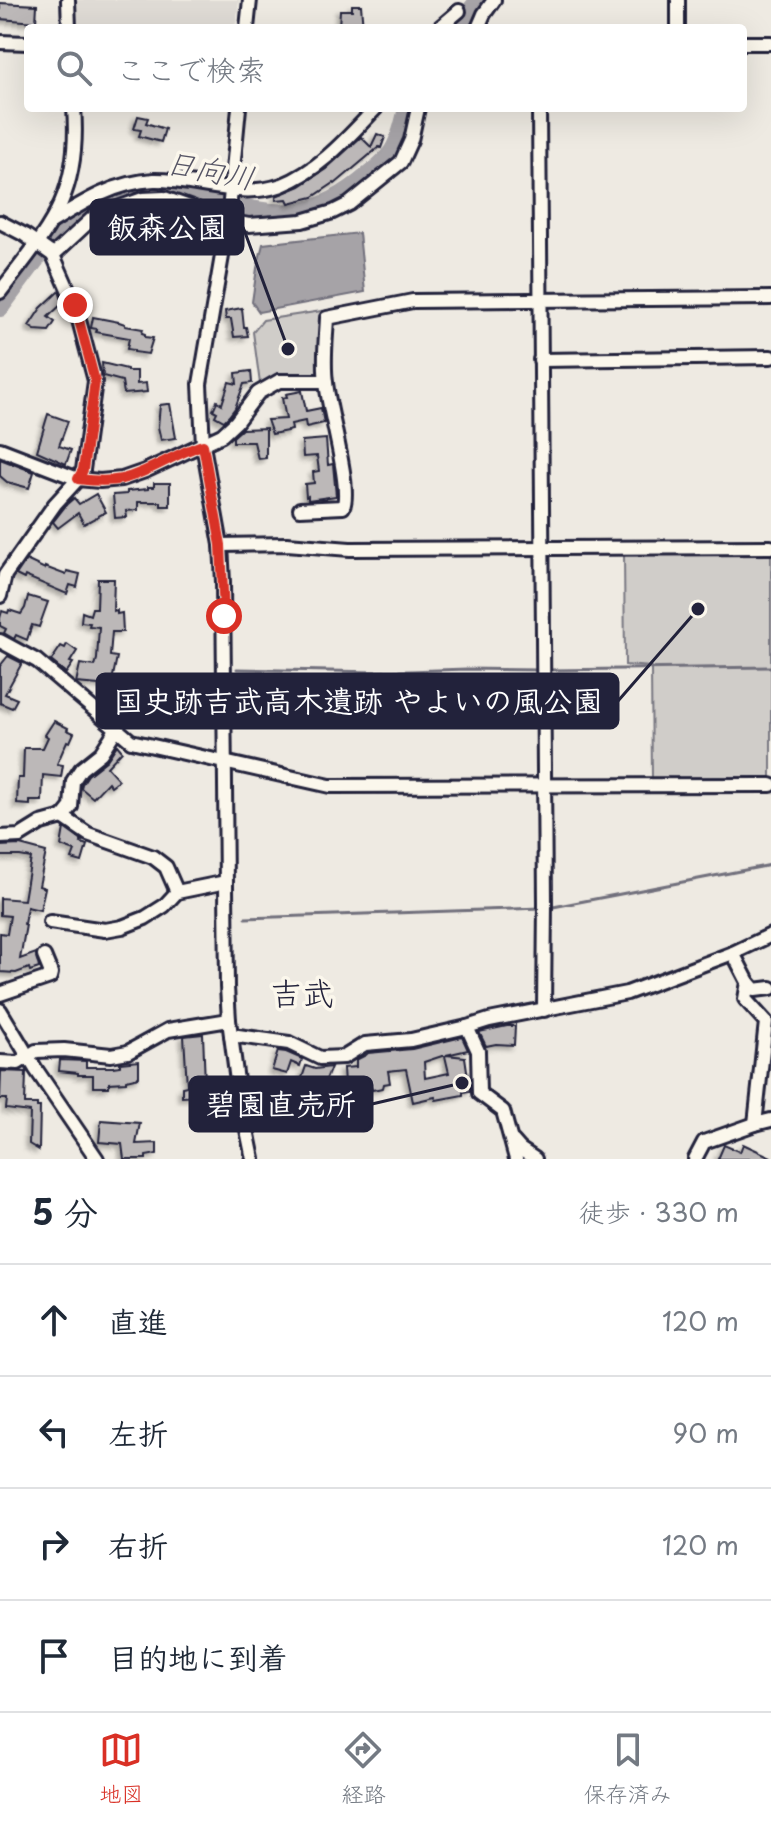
<!DOCTYPE html>
<html lang="ja">
<head>
<meta charset="utf-8">
<style>
  :root { --surface:#fff; --page:#f2f2f3; --text:#1f2937; --muted:#747a83; --line:#e0e1e3; --accent:#d93025 }
  body { margin:0; font-family:"Playpen Sans","Klee One",sans-serif; background:var(--page); color:var(--text) }
  .stop { position:absolute; width:24px; height:24px; margin:-18px; border:6px solid #d93025; border-radius:50%; background:#fff }
  .stop.end { background:#d93025; border-color:#fff; box-shadow:0 2px 8px #0008 }
  .list { margin:0; padding:0; list-style:none }
  h2 { display:flex; justify-content:space-between; align-items:center; height:104px; margin:0; padding:0 32px; font-size:34px }
  h2 small { font-size:26px; font-weight:400; color:var(--muted) }
  .list li { display:grid; grid-template-columns:52px 1fr auto; gap:24px; align-items:center; box-sizing:border-box; height:112px; padding:0 32px; border-top:2px solid var(--line) }
  .list b { display:block; font-size:30px; white-space:nowrap }
  .list em { font-size:26px; font-style:normal; color:var(--muted) }
  .icon { flex:none; width:44px; height:44px; fill:none; stroke:currentColor; stroke-width:2; stroke-linecap:round; stroke-linejoin:round }
  .map { position:relative; flex:none; width:771px; height:1159px; overflow:hidden }
  .search { position:absolute; background:var(--surface); box-shadow:0 8px 32px #0002; left:24px; right:24px; top:24px; height:88px; display:flex; align-items:center; gap:20px; box-sizing:border-box; padding:0 28px; border-radius:8px; color:var(--muted); font-size:30px }
  .sheet { height:552px; background:var(--surface) }
  nav { display:flex; justify-content:space-around; align-items:center; box-sizing:border-box; height:112px; border-top:2px solid var(--line); background:var(--surface); font-size:22px; color:var(--muted) }
  nav a { display:grid; justify-items:center; gap:4px }
  nav .on { color:var(--accent) }
  .map>svg:first-child { display:block }
  .built { fill:#dfdbd5 }
  .green { fill:#d0cdc9; stroke:#797882; stroke-width:2 }
  .water { fill:#a6a3a7; stroke:#716f7c; stroke-width:2 }
  .lines { fill:none; stroke-linecap:round; stroke-linejoin:round }
  .stream { stroke:#716f7c; stroke-width:3 }
  .river { stroke:#a6a3a7; stroke-width:18 }
  .building { fill:#bcb8b8; stroke:#22223b; stroke-width:2; fill-rule:evenodd; filter:url(#shadow) }
  .minor-casing { stroke:#22223b; stroke-width:18 }
  .minor { stroke:#fbf7ec; stroke-width:12 }
  .route { stroke:#d93025; stroke-width:10 }
  .labels { text-anchor:middle; stroke-width:7; stroke-linejoin:round; paint-order:stroke }
  .water-label { font-size:30px; font-style:italic; fill:#575666; stroke:#fbf7ec }
  .quarter-label { font-size:32px; fill:#22223b; stroke:#fbf7ec }
  .leader { fill:none; stroke:#22223b; stroke-width:3 }
  .callout-dot { fill:#22223b; stroke:#fbf7ec; stroke-width:3 }
  .callout { fill:#22223b; stroke:#22223b; stroke-width:3 }
  .callout-label { font-size:30px; text-anchor:middle; font-weight:bold; fill:#fff }
</style>
</head>
<body>
<div class="map">
<svg width="771" height="1159" viewBox="0 0 771 1159">
  <defs>
    <filter id="shadow"><feDropShadow dx="-3.5" dy="3.5" stdDeviation="2" flood-color="#0004"/></filter>
  </defs>
  <rect width="100%" height="100%" fill="#eeeae2"/>
  <filter id="ink" filterUnits="userSpaceOnUse"><feTurbulence type="fractalNoise" baseFrequency=".0125" numOctaves="2"/><feDisplacementMap in="SourceGraphic" scale="16" xChannelSelector="R" yChannelSelector="G"/><feConvolveMatrix kernelMatrix="1 2 1 2 8 2 1 2 1" color-interpolation-filters="sRGB"/></filter>
  <g filter="url(#ink)">
    <path class="built" d="M76 0H239L236 23 231 28H77Z"/>
    <g class="green">
      <path d="M322 311V371L318 378 260 384 253 332 263 320Z"/>
      <path d="M771 551V779H652L651 667 625 665 624 552Z"/>
    </g>
    <path class="water" d="M359 233 365 292 259 312 252 302 257 268 263 244Z"/>
    <g class="lines">
      <g class="stream">
        <path d="M237 669 378 672 467 669 541 670"/>
        <path d="M549 670 771 667"/>
        <path d="M548 908 771 865"/>
        <path d="M245 918 541 908"/>
      </g>
      <g class="river">
        <path d="M456 28 479 0"/>
        <path d="M0 308C13 290 27 272 40 254 46 246 51 236 58 230 73 216 107 196 127 190 147 184 167 188 187 193 255 209 298 232 360 182 393 156 398 150 407 108"/>
      </g>
    </g>
    <g class="building">
      <path d="M0 3 37 5 36 22 0 19Z"/>
      <path d="M352 5H361L363 28H339L340 10H352Z"/>
      <path d="M138 116 148 118 146 123 165 129 161 142 139 136 141 130 134 129Z"/>
      <path d="M377 134 385 137 381 148 379 147 335 184 334 183 313 197 289 203 287 199 276 200V196L300 186 326 169 361 137 371 147Z"/>
      <path d="M59 291 63 303 48 317 55 322 49 331 35 330 29 326 41 308Z"/>
      <path d="M242 308 244 327H246L248 336 234 337 231 319H226L225 311Z"/>
      <path d="M93 317 119 322 125 324V326L143 329 142 333 145 334V337L153 338 148 354 134 352V350L127 349 129 338 96 332 97 329 91 328Z"/>
      <path d="M102 363 127 369V371H137V384L146 383 147 392 124 394 122 381 103 376Z"/>
      <path d="M251 371 252 383 244 384 235 408 229 416 224 421 215 416 217 412 213 410 217 401 222 404 229 382 237 384 236 373Z"/>
      <path d="M302 391 306 411 321 408 324 423 306 427 305 421 291 424 292 430 272 434 267 420 286 419 282 398 287 397 286 394Z"/>
      <path d="M167 404H170L176 438 161 440 158 427 160 405Z"/>
      <path d="M48 414 68 421 59 446 71 450 66 464 37 451Z"/>
      <path d="M266 428V458L258 459 254 442H233V437L242 429Z"/>
      <path d="M326 439 328 465 333 464 336 496 308 500V496L306 497 305 484 314 483 313 472 319 471 317 456 303 457 302 441Z"/>
      <path d="M0 459 34 472 29 488 7 482 0 476Z"/>
      <path d="M154 483H170V506H161V502H138V510L126 511 127 517 115 518 113 495 127 494V491L148 489V487H154Z"/>
      <path d="M96 494 106 512 84 524 78 513 58 528 53 522 67 504 74 498 79 504Z"/>
      <path d="M26 560 45 569V567L66 575 67 571 80 574 77 587 70 585 67 594 25 576 24 579 16 575Z"/>
      <path d="M98 579H114L113 611 117 610V614L122 613 123 632H112L110 656 117 657 111 686 76 683 80 664 95 666 97 659 99 627 89 626 90 623 81 622 82 612 90 615 92 608H97Z"/>
      <path d="M28 596 48 602 44 613 39 627 32 625 27 640 16 635 14 639 4 633 6 629 0 626V618L2 611 8 613 9 610 21 614 25 608Z"/>
      <path d="M67 644 77 651 70 662 73 663 66 673 51 661 61 646 65 648Z"/>
      <path d="M8 656 22 663 5 694 17 699 12 708 0 703V666Z"/>
      <path d="M54 721 68 728 67 730 74 733 70 742 67 741 57 764 63 765 61 777 43 775 42 801H30V805L17 804 18 778H23L24 748H43L48 737 45 735Z"/>
      <path d="M117 745 122 751 107 767 119 780 111 786 108 782 93 798 81 788 82 784 88 775 107 760Z"/>
      <path d="M64 828 82 841 81 843 87 845 82 862 72 859 75 851 61 846Z"/>
      <path d="M20 845 46 852 39 886 45 888 40 910 27 907 24 924 26 925 20 959 36 953 39 968 30 971 29 968 16 973 0 972V933L7 934 10 916 0 915V898L24 900 31 858 20 856H0V846Z"/>
      <path d="M507 1026H515L514 1045 496 1044 486 1046 479 1032Z"/>
      <path d="M203 1034 205 1083H198V1096L182 1097V1087L187 1086 184 1036Z"/>
      <path d="M462 1037 468 1050 446 1055 465 1057 470 1091 463 1092V1095L436 1100 435 1097 413 1102 406 1069 388 1071 390 1083 384 1084 383 1088 372 1090 371 1087H368V1082L344 1084 343 1068 356 1067V1060L366 1055 368 1053 412 1049ZM442 1056H445L449 1073 425 1078 424 1062Z"/>
      <path d="M278 1051 286 1052 302 1059 300 1066 291 1062 287 1074 272 1070Z"/>
      <path d="M60 1060 86 1061V1067H113L120 1066V1063L139 1061V1077L126 1080V1082L109 1083V1087H93V1075H78V1073L59 1071Z"/>
      <path d="M306 1066 315 1069 331 1067 323 1087 301 1081Z"/>
      <path d="M1 1071 26 1072 25 1104H37V1107H40L39 1150 29 1144 30 1112 6 1109 7 1099H0Z"/>
      <path d="M101 1120 140 1123 136 1144 157 1143V1154L146 1156V1159H124L122 1144 99 1142Z"/>
      <path d="M743 1144 771 1157V1159H718L724 1145 740 1152Z"/>
    </g>
    <g class="lines">
      <g class="minor-casing">
        <g id="minor">
          <path d="M68 0 69 28"/>
          <path d="M678 0V28"/>
          <path d="M247 28 250 0"/>
          <path d="M439 28 459 11"/>
          <path d="M478 28 484 14 494 0"/>
          <path d="M0 42 28 43"/>
          <path d="M743 43H771"/>
          <path d="M239 108 228 221 200 384 203 445 221 545 223 582 227 987 229 1020 237 1081 253 1159"/>
          <path d="M539 108 545 903 544 1010"/>
          <path d="M53 221C85 201 116 182 154 180 196 179 240 200 282 185 320 170 348 137 376 108"/>
          <path d="M0 222 25 235 53 255"/>
          <path d="M0 292C50 227 81 195 74 108"/>
          <path d="M540 360 771 357"/>
          <path d="M0 449 78 479 100 481 122 479 145 471 222 435 236 422 258 393 279 381H325"/>
          <path d="M300 509 343 507C352 488 328 408 326 382 323 361 326 339 327 318L413 301 771 298"/>
          <path d="M221 545 287 544 350 549 771 547"/>
          <path d="M0 596 5 575 55 504 78 479 83 470 95 381 75 305 53 255 95 216 143 199 164 198 228 221 249 225 302 221 333 212 349 204 401 162 411 140 418 108"/>
          <path d="M0 641 37 661 131 741 330 786 771 785"/>
          <path d="M63 817 88 834 153 857 166 867 177 892"/>
          <path d="M0 837 20 836 41 823 63 817 71 807 73 781 81 769 101 753 117 728"/>
          <path d="M50 922 105 930 122 927 145 918 164 906 177 892 226 882"/>
          <path d="M733 953 771 935"/>
          <path d="M748 982 755 990 771 988"/>
          <path d="M0 994 50 977 51 973 44 956"/>
          <path d="M0 1010 35 1068 97 1159"/>
          <path d="M231 1035 289 1043 320 1058 344 1057 365 1044 411 1040 467 1027"/>
          <path d="M0 1062 18 1063 36 1051 64 1050 111 1055 128 1052 168 1030 229 1020"/>
          <path d="M513 1141 520 1149 535 1159"/>
          <path d="M516 1159 503 1111 479 1093 478 1051 467 1027 489 1020 627 993 733 953 748 982 745 999 766 1022 755 1124 771 1120"/>
          <path d="M695 1159 704 1142 755 1124"/>
        </g>
      </g>
      <use href="#minor" class="minor"/>
    </g>
  </g>
  <g class="lines" filter="url(#ink)">
    <path class="route" d="M75 305 95 381 83 470 78 479C93 481 108 482 122 479 151 472 175 453 203 445L221 545 224 616"/>
  </g>
  <g class="labels">
    <g class="water-label">
      <text transform="translate(210 171) rotate(11)" y="10">日向川</text>
    </g>
    <g class="quarter-label">
      <text x="302" y="1005">吉武</text>
    </g>
  </g>
  <path class="leader" d="M288 349L243 227M698 609L618 701M462 1083L372 1104"/>
  <g class="callout-dot">
    <circle cx="288" cy="349" r="8"/>
    <circle cx="698" cy="609" r="8"/>
    <circle cx="462" cy="1083" r="8"/>
  </g>
  <g class="callout">
    <rect x="91" y="200" width="152" height="54" rx="8"/>
    <rect x="97" y="674" width="521" height="54" rx="8"/>
    <rect x="190" y="1077" width="182" height="54" rx="8"/>
  </g>
  <g class="callout-label">
    <text x="167" y="238">飯森公園</text>
    <text x="358" y="712">国史跡吉武高木遺跡 やよいの風公園</text>
    <text x="281" y="1115">碧園直売所</text>
  </g>
</svg>
<div class="stop" style="left:224px;top:616px"></div>
<div class="stop end" style="left:75px;top:305px"></div>
<div class="search"><svg class="icon" aria-label="search" viewBox="0 0 24 24"><circle cx="10" cy="10" r="6"/><path d="M15 15l6 6"/></svg>ここで検索</div>
</div>
<section class="sheet">
<h2>5 分<small>徒歩 · 330 m</small></h2>
<ul class="list">
<li><svg class="icon" aria-label="ahead" viewBox="0 0 24 24"><path d="M12 20V5M6 11l6-6 6 6"/></svg><div><b>直進</b></div><em>120 m</em></li>
<li><svg class="icon" aria-label="left" viewBox="0 0 24 24"><path d="M17 20v-9H6M10 6l-5 5 5 5"/></svg><div><b>左折</b></div><em>90 m</em></li>
<li><svg class="icon" aria-label="right" viewBox="0 0 24 24"><path d="M7 20v-9h11M14 6l5 5-5 5"/></svg><div><b>右折</b></div><em>120 m</em></li>
<li><svg class="icon" aria-label="arrive" viewBox="0 0 24 24"><path d="M6 21V4h12l-3 4 3 4H6"/></svg><div><b>目的地に到着</b></div></li>
</ul>
</section>
<nav>
<a class="on"><svg class="icon" aria-label="map" viewBox="0 0 24 24"><path d="M3 6l6-2 6 2 6-2v14l-6 2-6-2-6 2zM9 4v14M15 6v14"/></svg>地図</a>
<a><svg class="icon" aria-label="directions" viewBox="0 0 24 24"><path d="M12 3l9 9-9 9-9-9zM9 14v-3h6M13 9l2 2-2 2"/></svg>経路</a>
<a><svg class="icon" aria-label="saved" viewBox="0 0 24 24"><path d="M7 4h10v16l-5-4-5 4z"/></svg>保存済み</a>
</nav>
</body>
</html>
